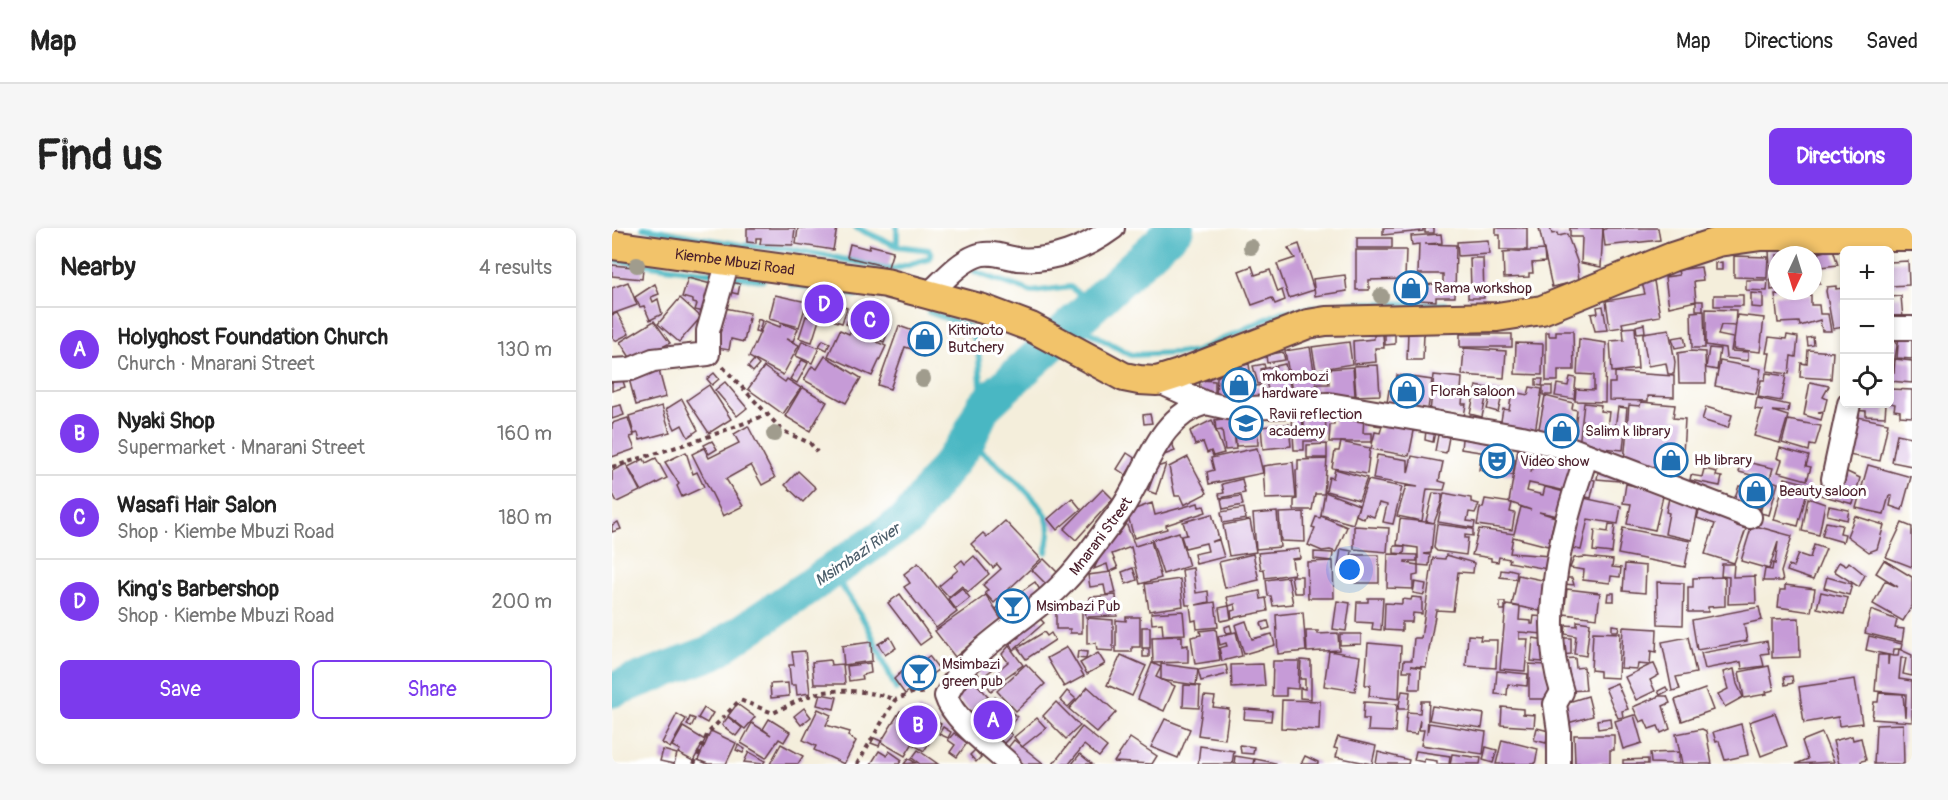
<!DOCTYPE html>
<html lang="en">
<head>
<meta charset="utf-8">
<style>
  :root { --surface:#fff; --page:#f6f6f6; --text:#222; --muted:#767676; --line:#e0e0e0; --accent:#7c3aed }
  body { margin:0; font-family:Pangolin,sans-serif; background:var(--page); color:var(--text) }
  .controls { position:absolute; right:18px; top:18px; display:grid; overflow:hidden; border-radius:9px; box-shadow:0 3px 9px #0003 }
  .controls button { width:54px; height:54px; display:grid; place-items:center; padding:0; border:0; border-bottom:2px solid var(--line); background:var(--surface); color:var(--text); font:30px sans-serif }
  .compass { position:absolute; left:1156px; top:18px; width:54px; height:54px; border-radius:50%; background:var(--surface); box-shadow:0 3px 9px #0003; rotate:184deg }
  .you { position:absolute; left:738px; top:342px; width:21px; height:21px; margin:-15px; border:4px solid #fff; border-radius:50%; background:#1a73e8; box-shadow:0 0 0 9px #1a73e833 }
  .badge { display:grid; place-items:center; width:39px; height:39px; border-radius:50%; background:var(--accent); color:#fff; font-size:20px; font-weight:700 }
  .pin { position:absolute; translate:-50% -50%; border:3px solid #fff; box-shadow:0 2px 6px #0006 }
  .list { margin:0; padding:0; list-style:none }
  h2 { display:flex; justify-content:space-between; align-items:center; height:78px; margin:0; padding:0 24px; font-size:26px }
  h2 small { font-size:20px; font-weight:400; color:var(--muted) }
  .list li { display:grid; grid-template-columns:39px 1fr auto; gap:18px; align-items:center; box-sizing:border-box; height:84px; padding:0 24px; border-top:2px solid var(--line) }
  .list b { display:block; font-size:22px; white-space:nowrap }
  .list p { margin:0; font-size:20px; white-space:nowrap; color:var(--muted) }
  .list em { font-size:20px; font-style:normal; color:var(--muted) }
  .actions { display:flex; gap:12px; padding:18px 24px }
  .actions a { flex:1; padding:14px 0; border:2px solid var(--accent); border-radius:9px; text-align:center; font-size:21px; color:var(--accent) }
  .actions .main { background:var(--accent); color:#fff }
  .icon { flex:none; width:33px; height:33px; fill:none; stroke:currentColor; stroke-width:2; stroke-linecap:round; stroke-linejoin:round }
  .map { position:relative; flex:none; width:1300px; height:536px; overflow:hidden; border-radius:9px }
  header { display:flex; align-items:center; gap:36px; box-sizing:border-box; height:84px; padding:0 30px; background:var(--surface); border-bottom:2px solid var(--line) }
  header strong { font-size:28px }
  nav { display:flex; gap:33px; margin-inline-start:auto; font-size:21px }
  .intro { display:flex; align-items:center; justify-content:space-between; box-sizing:border-box; height:144px; padding:0 36px }
  h1 { margin:0; font-size:42px }
  .button { padding:15px 27px; border-radius:9px; background:var(--accent); color:#fff; font-size:21px; font-weight:700 }
  main { display:flex; gap:36px; padding:0 36px }
  aside { flex:1; background:var(--surface); border-radius:9px; box-shadow:0 3px 9px #0003 }
  .map>svg:first-child { display:block }
  .lines { fill:none; stroke-linecap:round; stroke-linejoin:round }
  .stream { stroke:#49b7c3; stroke-width:6 }
  .river { stroke:#49b7c3; stroke-width:36 }
  .building { fill:#c69bd7 }
  .minor-casing { stroke:#643e45; stroke-width:26 }
  .major-casing { stroke:#643e45; stroke-width:32 }
  .path { stroke:#643e45; stroke-width:4; stroke-dasharray:4.5 4.5; stroke-linecap:butt }
  .minor { stroke:#fff; stroke-width:22 }
  .major { stroke:#f2c36a; stroke-width:28 }
  .tree { fill:#a09c8d }
  .labels { text-anchor:middle; stroke-width:6; stroke-linejoin:round; paint-order:stroke }
  .street-label { font-size:15px; fill:#4a1f2b; stroke:#fff }
  .poi-label { font-size:15px; fill:#4a1f2b; stroke:#fff; text-anchor:start }
  .water-label { font-size:16px; font-style:italic; fill:#4a5c68; stroke:#fff }
</style>
</head>
<body>
<header>
<strong>Map</strong>
<nav><a>Map</a><a>Directions</a><a>Saved</a></nav>
</header>
<div class="intro"><h1>Find us</h1><a class="button">Directions</a></div>
<main>
<aside>
<h2>Nearby<small>4 results</small></h2>
<ul class="list">
<li><span class="badge">A</span><div><b>Holyghost Foundation Church</b><p>Church · Mnarani Street</p></div><em>130 m</em></li>
<li><span class="badge">B</span><div><b>Nyaki Shop</b><p>Supermarket · Mnarani Street</p></div><em>160 m</em></li>
<li><span class="badge">C</span><div><b>Wasafi Hair Salon</b><p>Shop · Kiembe Mbuzi Road</p></div><em>180 m</em></li>
<li><span class="badge">D</span><div><b>King's Barbershop</b><p>Shop · Kiembe Mbuzi Road</p></div><em>200 m</em></li>
</ul>
<div class="actions"><a class="main">Save</a><a>Share</a></div>
</aside>
<div class="map">
<svg width="1300" height="536" viewBox="0 0 1300 536">
  <rect width="100%" height="100%" fill="#fff"/>
  <filter id="ink" filterUnits="userSpaceOnUse"><feTurbulence type="fractalNoise" baseFrequency=".0167" numOctaves="2"/><feDisplacementMap in="SourceGraphic" scale="12" xChannelSelector="R" yChannelSelector="G"/><feConvolveMatrix kernelMatrix="1 2 1 2 8 2 1 2 1" color-interpolation-filters="sRGB"/></filter>
  <filter id="wash" filterUnits="userSpaceOnUse"><feTurbulence type="fractalNoise" baseFrequency=".008" numOctaves="4" result="noise"/><feDisplacementMap in="SourceGraphic" scale="24" xChannelSelector="R" yChannelSelector="G"/><feGaussianBlur stdDeviation="1.35" result="paint"/><feColorMatrix in="noise" values="0 0 0 0 0 0 0 0 0 0 0 0 0 0 0 0 0 1.4 0 .05"/><feComposite in="paint" operator="in"/></filter>
  <g filter="url(#wash)">
    <rect width="100%" height="100%" fill="#f4eedb"/>
    <g class="lines">
      <g class="stream">
        <path d="M31 0 129 17 178 21 282 41 316 31 319 26 317 22 285 18 244 0"/>
        <path d="M285 0V18"/>
        <path d="M0 32 106 46"/>
        <path d="M363 44 420 64 458 59 475 71 469 87"/>
        <path d="M117 48 151 52"/>
        <path d="M179 56 245 67"/>
        <path d="M317 84 357 99 366 121 371 179"/>
        <path d="M461 95 519 127 583 124 670 84 742 75 833 76"/>
        <path d="M356 212C374 228 429 270 435 291 439 302 436 313 434 324"/>
        <path d="M221 344 256 399 284 461"/>
      </g>
      <path class="river" d="M0 462 101 424 296 291 356 212 371 179 564 0"/>
    </g>
    <g id="blocks">
      <g class="building">
        <path d="M135 0H183L181 17 148 16 149 10H144V15L135 14Z"/>
        <path d="M186 0H225L221 22 184 16Z"/>
        <path d="M771 0H811V3L771 7Z"/>
        <rect x="813" y="0" width="9" height="5"/>
        <path d="M884 0H915V22H888V7H884Z"/>
        <path d="M927 0H938L940 6 945 5 946 8 955 6 965 33 967 53 940 59Z"/>
        <path d="M958 0H991L989 39 969 35 970 9H958Z"/>
        <path d="M995 0H1046L1048 12 993 18 991 2Z"/>
        <path d="M829 6 830 15 813 16 844 17 843 69H824V73L807 72V64H801V67L791 66 793 51 801 52V57L831 56V46H806L807 16 800 17 799 8Z"/>
        <rect x="745" y="10" width="35" height="10"/>
        <path d="M876 12 877 26 846 28 845 14Z"/>
        <path d="M238 16 257 21 258 17 281 23 276 39 235 29Z"/>
        <path d="M687 16 702 62 677 70 665 36 683 30 676 20Z"/>
        <path d="M1188 20V25L1204 24 1205 38H1201V27H1165V61L1159 62 1157 22Z"/>
        <path d="M1221 21 1226 37 1208 39 1207 25Z"/>
        <path d="M744 22H794L793 51 757 52V62H744Z"/>
        <path d="M932 22 933 34 920 35 921 45H917V49L892 50 891 25Z"/>
        <path d="M1122 28 1156 29 1155 50 1122 49Z"/>
        <path d="M858 30H871L872 70H856V61H859Z"/>
        <path d="M1296 33 1297 57 1278 58V34Z"/>
        <path d="M1110 34V42H1103V35Z"/>
        <path d="M0 37 31 40 30 51 0 48Z"/>
        <path d="M640 38 643 47 658 42 666 64 670 62 673 72 663 76 660 70 640 77 627 43Z"/>
        <path d="M1089 39 1091 52 1082 53 1084 73 1057 79 1053 49 1067 47 1066 42Z"/>
        <path d="M733 47 735 63 703 68 701 51Z"/>
        <path d="M1205 47 1208 55 1201 56V48Z"/>
        <path d="M76 50 99 56 92 84 83 82 85 76 81 75V72L70 69Z"/>
        <path d="M1134 52H1156L1155 63 1134 62Z"/>
        <path d="M1042 53 1048 88 1010 95 1011 99 998 101 994 73 1033 66 1030 55Z"/>
        <path d="M16 54 25 77 0 86V60Z"/>
        <path d="M119 54 128 56 126 66 117 64Z"/>
        <path d="M43 56 47 66 39 69 41 74 46 71 50 86 38 92 32 78 28 79 23 69Z"/>
        <path d="M1224 58V61L1232 60V74L1229 75 1232 99 1221 101 1214 63 1215 59Z"/>
        <path d="M1139 65 1151 66V80L1139 79Z"/>
        <path d="M1163 66 1199 67V77H1207L1208 86H1216L1219 103H1210L1208 92 1188 98 1187 94 1166 95Z"/>
        <path d="M163 67 195 74 187 99 157 91Z"/>
        <rect x="1102" y="67" width="29" height="11"/>
        <path d="M200 68 235 80 230 95 194 84Z"/>
        <path d="M1289 68 1291 91 1278 92V69Z"/>
        <path d="M68 70 89 89 67 114 46 96Z"/>
        <rect x="1084" y="73" width="7" height="9"/>
        <path d="M991 78 995 102 983 103 979 86 986 85 985 79Z"/>
        <path d="M113 80 138 85 132 114 119 111 117 122 105 120Z"/>
        <path d="M1094 81 1124 82 1123 98 1109 97 1106 107 1121 110 1119 123 1136 124V133L1114 130 1113 120 1094 117Z"/>
        <path d="M239 83 262 92 265 85 271 88 268 95 278 99 272 114 248 105 250 102 234 96Z"/>
        <path d="M1092 83 1093 120H1080L1079 84Z"/>
        <path d="M5 85 17 106 3 113 0 108V87Z"/>
        <path d="M1125 87 1152 90 1148 124 1121 121Z"/>
        <path d="M194 88 207 92 200 114 187 110Z"/>
        <path d="M146 91 150 93 147 104 143 103Z"/>
        <path d="M42 93 58 115 21 134 8 114Z"/>
        <path d="M153 93 168 99 169 95 186 101 181 113 174 111 187 117 171 147 137 129Z"/>
        <path d="M1032 96 1033 104 1025 105 1024 98Z"/>
        <path d="M287 98 315 108 310 124 293 119 278 161 266 157Z"/>
        <path d="M1023 99 1026 141 1000 144 998 113 1012 112 1011 100Z"/>
        <path d="M1057 101 1063 134 1062 146H1056L1054 135 1036 138 1031 109V105Z"/>
        <path d="M228 102 237 106 239 102 274 118 260 148 216 128Z"/>
        <path d="M773 102H783V116L773 117Z"/>
        <path d="M796 103 812 104 811 132H795Z"/>
        <path d="M944 103H961L962 142H946V153H934V104H937V108H944Z"/>
        <path d="M1287 104 1300 106V131L1285 130Z"/>
        <path d="M771 106 772 120H763L764 134 742 136 741 113 762 111V107Z"/>
        <rect x="848" y="106" width="52" height="13"/>
        <path d="M1175 107 1186 109 1184 129 1179 128 1177 146 1155 143 1158 125H1154L1157 109 1174 111Z"/>
        <path d="M1072 108 1074 118 1063 120 1060 110Z"/>
        <path d="M1201 109 1202 117 1196 118 1195 110Z"/>
        <path d="M967 111 994 115 993 174 963 173 964 161 982 162V147L965 146Z"/>
        <path d="M211 112 218 115 215 122 207 118Z"/>
        <path d="M190 113 207 120 200 135 184 128Z"/>
        <path d="M1278 113H1284L1285 118 1281 142H1278Z"/>
        <path d="M737 114 740 136 704 142 700 119Z"/>
        <path d="M904 115 931 116 930 147 903 146Z"/>
        <path d="M698 119 706 167 681 170 673 123Z"/>
        <path d="M852 120 894 123 892 150 850 147Z"/>
        <path d="M1097 120 1108 121 1105 142 1094 140Z"/>
        <path d="M1196 122 1221 124 1219 151 1188 149 1189 135 1195 136Z"/>
        <path d="M1078 123 1093 124 1094 155H1067L1066 125Z"/>
        <path d="M671 124 673 132 655 135 654 127Z"/>
        <path d="M213 128 249 150 234 175 192 152 200 138 205 141Z"/>
        <path d="M1283 131 1300 133V155L1278 153V143L1282 144Z"/>
        <path d="M142 132 147 137 141 144 136 139Z"/>
        <path d="M190 132 196 135 185 155 178 151Z"/>
        <path d="M1108 133 1149 141 1144 166 1103 158Z"/>
        <path d="M637 136 639 149H630V160L651 157 656 172 604 170 605 149 620 140Z"/>
        <path d="M652 136 653 140 649 141 652 155 646 156 641 138Z"/>
        <path d="M673 136 679 162 657 166 651 141Z"/>
        <path d="M766 137 768 167 744 168 742 138Z"/>
        <path d="M46 139 54 169 24 177 16 147Z"/>
        <path d="M152 139 173 154 175 151 189 160 171 186 136 161Z"/>
        <path d="M741 139 743 167 707 169 706 156H717L716 141Z"/>
        <path d="M1003 144 1062 148V169L1036 168V173L997 172V155H1003Z"/>
        <path d="M102 145 107 151 100 157 95 151Z"/>
        <path d="M1154 145 1174 148 1169 173 1146 169 1149 152H1153Z"/>
        <path d="M9 147 13 159 0 163V150Z"/>
        <path d="M785 147 820 152 816 181 775 175 777 162 782 163Z"/>
        <path d="M822 147 850 150 849 162H843V164L851 165 850 176H854L852 189 818 184Z"/>
        <path d="M958 149 964 150 962 171 943 168 945 156 956 158Z"/>
        <path d="M924 151H931L930 158 924 157Z"/>
        <path d="M588 152 603 153V168L587 167Z"/>
        <path d="M113 154 135 180 125 188 103 162Z"/>
        <path d="M1198 154 1217 158 1211 169 1215 171 1212 183 1206 184 1211 185 1209 192 1192 187Z"/>
        <path d="M97 157 119 191 97 205 75 172Z"/>
        <path d="M864 158 876 160 870 189 858 186Z"/>
        <rect x="931" y="158" width="9" height="9"/>
        <path d="M190 159 215 174 198 203 173 188Z"/>
        <path d="M918 159 930 161 923 204 888 199 891 181 897 182 900 164 916 167Z"/>
        <path d="M880 161 891 164 886 184 875 181Z"/>
        <path d="M1278 161 1300 162V189L1288 188V183L1282 182 1283 176 1278 175Z"/>
        <path d="M933 168 961 175 960 181 965 182 962 211 926 206Z"/>
        <path d="M1145 170 1177 177 1176 184 1160 183 1176 188 1168 215 1142 208 1150 182 1143 181Z"/>
        <path d="M70 171 86 202 76 209 70 197 63 201 54 181Z"/>
        <path d="M1029 174 1063 177 1061 190 1073 191 1070 244 1049 243 1012 234 1017 177 1028 178Z"/>
        <path d="M972 175 989 177 988 183 997 184 994 206 1002 207 1006 179 1015 180 1011 222 967 218Z"/>
        <path d="M1239 176H1274L1273 189 1254 188V183L1239 182Z"/>
        <path d="M9 177 12 187 0 191V179Z"/>
        <path d="M50 178 58 204 28 212 26 205 22 206 17 188Z"/>
        <path d="M1094 179 1120 187 1116 200 1090 192Z"/>
        <path d="M713 181 714 205H709V213H692V222H682L680 189 690 188 692 209V188Z"/>
        <path d="M538 186 540 195 532 196 531 187Z"/>
        <path d="M645 186 646 217 624 218 623 197 621 196 624 221 613 222 610 202 604 203 603 192Z"/>
        <path d="M722 188H752L751 205H760V214H717L718 197H722Z"/>
        <path d="M1241 188 1276 195 1268 233 1236 227Z"/>
        <path d="M16 190 22 208 18 209 23 221 0 229V195Z"/>
        <path d="M764 191 803 198 797 228 759 221 763 204 768 205 770 198 763 197Z"/>
        <path d="M600 192 612 225 601 228 599 223 595 225 591 214 583 217 578 203Z"/>
        <path d="M1176 192 1209 198 1203 218 1198 217 1197 223 1170 215Z"/>
        <path d="M677 196 679 218 651 221 649 199Z"/>
        <path d="M136 198 163 250 150 257 139 237 114 251 131 278 111 288 80 226 92 220 97 230 127 215 122 206Z"/>
        <path d="M814 202 823 203 821 214 813 212Z"/>
        <path d="M1285 206 1300 209V238L1280 234Z"/>
        <path d="M826 207 837 209 834 225 823 223Z"/>
        <path d="M558 209 563 223 552 227 548 216Z"/>
        <path d="M850 211 895 218 894 228 849 221Z"/>
        <path d="M100 213 105 221 97 226 92 217Z"/>
        <path d="M729 214 758 220 755 246 720 240 723 223H727Z"/>
        <path d="M907 215 923 223 919 245 924 224 963 229 954 263 917 255 915 263 931 267 933 259 952 264 946 288 927 284 943 289 936 318 901 309 898 325 938 328 935 341 897 334 898 331 887 329 886 334 879 333V330L860 327 867 301 902 306 909 279 919 282 897 274Z"/>
        <path d="M715 216V230H695V217Z"/>
        <path d="M645 220 651 245 597 256 595 244 602 242 599 230Z"/>
        <path d="M1168 220 1197 228 1194 238 1199 239 1195 252 1166 244 1170 232 1165 230Z"/>
        <path d="M74 224 81 246 85 244 92 259 70 269 65 258 67 256 53 234Z"/>
        <path d="M515 225 524 231 514 247 505 241Z"/>
        <path d="M870 225 903 231 901 247 867 242Z"/>
        <path d="M765 227 796 232V245L800 228 831 234 827 253 834 255 832 262 815 261 810 293 785 288 794 258 806 259 761 251Z"/>
        <path d="M576 229 595 265 572 277 568 268H563L557 239Z"/>
        <path d="M44 230 55 250 30 263 16 239 32 231 34 235Z"/>
        <path d="M715 231 712 266H703L700 282H682V272L685 271 684 242H686V232Z"/>
        <path d="M1130 233 1161 240 1158 251 1149 249 1154 251 1153 256 1142 253 1143 248 1127 244Z"/>
        <path d="M681 234 684 270 653 271 651 238Z"/>
        <path d="M14 236 28 263 5 274 0 264V243Z"/>
        <path d="M554 236 544 266 536 263 545 239Z"/>
        <path d="M1256 237 1299 249 1290 282 1278 278 1280 268H1277L1272 286 1244 280Z"/>
        <path d="M987 239 1008 243 1007 253 985 251Z"/>
        <path d="M723 241 755 250 747 272 714 263 717 249 721 250Z"/>
        <path d="M1092 241 1105 244 1104 248 1110 249 1108 258 1078 252 1079 247 1090 249Z"/>
        <path d="M1229 241 1248 250 1241 276 1208 267 1211 257 1230 262 1234 249 1228 247Z"/>
        <path d="M186 243 204 260 191 274 173 257Z"/>
        <path d="M973 250 983 252 979 270 969 268Z"/>
        <path d="M1173 250 1197 256 1186 298 1162 292Z"/>
        <path d="M630 251 633 265 608 270 607 266 612 265 610 256Z"/>
        <path d="M1134 251 1153 258 1147 284 1122 272 1127 258 1131 259Z"/>
        <path d="M756 252 790 259 781 296 771 294 775 277 767 275 762 289 754 286 752 291 744 287Z"/>
        <path d="M1157 252 1166 255 1157 287 1148 285Z"/>
        <path d="M1024 255 1052 264 1043 302 1015 296 1019 276 1011 275 1014 256 1023 258Z"/>
        <path d="M491 261 501 271 464 312 452 301Z"/>
        <path d="M713 264 747 277 741 296 709 287Z"/>
        <path d="M821 265 830 266V273L822 295 819 325 812 326 818 327 817 338 806 337V320L785 317 788 291 822 295 814 293Z"/>
        <path d="M832 265 859 270V274L867 276 863 285 857 284 855 293 863 294 862 300 826 294Z"/>
        <path d="M629 268 631 277 611 281 609 271Z"/>
        <path d="M967 269 1009 278 1006 296 976 291 969 322 955 319Z"/>
        <path d="M460 270 469 281 445 302 436 291Z"/>
        <path d="M1057 270 1087 276 1080 312 1053 306 1057 285 1054 284Z"/>
        <path d="M1196 270 1213 276 1207 307 1190 303Z"/>
        <path d="M873 271 900 275 898 284 903 285 900 302 865 297 868 280H871Z"/>
        <path d="M1090 274 1127 292 1125 298 1134 301 1122 335 1093 326 1103 296 1085 290Z"/>
        <path d="M540 275 543 287 586 275 587 279 592 278 594 284 554 297 555 301 522 310 515 284Z"/>
        <path d="M1217 278 1237 282 1235 292 1215 287Z"/>
        <path d="M632 280 634 291 611 295 609 284Z"/>
        <path d="M665 284 668 319 644 321 641 286Z"/>
        <path d="M692 284 693 314 669 313 667 285Z"/>
        <path d="M600 286 607 311 599 314 607 312 612 329 584 336 582 326 596 323 594 315 573 320 569 308 575 307 571 294Z"/>
        <path d="M709 288 735 299 724 324 718 322 710 323 696 317 703 300 700 299 704 289 708 290Z"/>
        <path d="M1243 288 1272 297 1265 321 1257 324 1235 308Z"/>
        <path d="M638 292 644 324 617 328 611 297Z"/>
        <path d="M393 293 429 331 382 375 373 365 376 362 371 357 389 341 385 336 381 340 359 316 371 305 375 309Z"/>
        <path d="M6 294 9 301 0 304V297Z"/>
        <path d="M1214 294 1230 297 1228 305 1233 306 1231 314 1210 308Z"/>
        <path d="M514 295 523 318 539 313 549 350 528 356 519 319 500 326 506 340 497 344 495 336 482 341 496 311 506 307Z"/>
        <path d="M1290 295 1300 299V339L1274 329Z"/>
        <path d="M825 296 861 301V308L853 307V310H856L854 327 825 323 822 320Z"/>
        <path d="M997 296 1003 297 1000 325 981 323 983 302 996 304Z"/>
        <path d="M1140 297 1180 308 1169 344 1171 353H1151L1153 341 1160 342 1161 335 1163 336 1166 314 1157 341 1129 333Z"/>
        <path d="M742 298 777 300 775 324 742 321Z"/>
        <path d="M1011 300 1078 313 1073 339 1006 326Z"/>
        <path d="M567 304 577 338 551 346 540 312Z"/>
        <path d="M1202 317 1214 321 1201 352 1175 343 1177 337 1181 339 1186 326 1198 330Z"/>
        <path d="M782 318H793L792 326 782 325Z"/>
        <path d="M687 321 688 330 680 331 682 346 653 350 652 341 649 342 646 325Z"/>
        <path d="M729 321 740 323 737 341 726 339Z"/>
        <path d="M702 324 721 325 720 333 702 331Z"/>
        <path d="M641 326 647 352 613 360 607 334Z"/>
        <path d="M776 326 805 327V333H793V335L806 337V347L801 348V361L775 360Z"/>
        <path d="M742 327H767V355H743Z"/>
        <path d="M834 327 862 335 861 345 846 344 841 383 824 382 814 439 799 438 809 440 808 461H798L799 443H791L792 432H800L802 410H809L821 330 833 331Z"/>
        <path d="M362 328 377 346 356 364 350 358 337 369 327 358 346 342 343 338 350 332 353 336Z"/>
        <path d="M973 329 1001 332 1000 339 1009 340 1008 349 999 348 998 355 971 352 972 342 958 340 962 330Z"/>
        <path d="M432 331 449 348 437 359 420 342Z"/>
        <path d="M1272 332 1300 349V378L1291 393 1261 376 1273 353 1286 359 1264 345Z"/>
        <path d="M721 333 722 370H696L695 334Z"/>
        <path d="M1227 334 1234 338 1237 334 1253 347 1247 359 1222 343Z"/>
        <path d="M306 335 345 384 324 400 292 359 298 355 292 346Z"/>
        <path d="M1013 336 1034 338 1033 365 1011 363Z"/>
        <path d="M1110 336H1122L1121 349 1143 348 1144 375 1116 376 1117 349 1109 348Z"/>
        <path d="M521 340 525 352 514 356 510 344Z"/>
        <path d="M581 340 584 365 596 363 597 374 584 377 603 374 606 399 585 401 584 392 580 393 578 377H574L570 342Z"/>
        <path d="M897 341 905 343 904 351 888 349 889 342 896 343Z"/>
        <path d="M499 344 504 365 494 367 492 357 478 359 476 347Z"/>
        <path d="M906 347 935 353 928 383 900 377Z"/>
        <path d="M679 348H690V365H682Z"/>
        <path d="M676 349 681 376 661 378 659 368H656L654 352Z"/>
        <path d="M1113 349V378L1096 379V384H1076V359H1081V350Z"/>
        <path d="M1215 349 1240 356 1237 367 1212 360Z"/>
        <path d="M952 350H960L962 357 952 356Z"/>
        <path d="M568 351 571 378 537 383 533 356Z"/>
        <path d="M423 354 430 365 392 392 384 381Z"/>
        <path d="M803 354 814 356 812 367 801 365Z"/>
        <path d="M1045 354 1072 355 1071 397 1046 396Z"/>
        <path d="M1173 357 1203 361 1199 384 1166 379 1168 362H1173Z"/>
        <path d="M350 360 358 370 344 381 336 371Z"/>
        <path d="M955 361 988 365 985 390 952 386Z"/>
        <path d="M648 363 649 371 654 370 656 383 620 390 619 383 624 382 623 376 617 378 615 369Z"/>
        <path d="M1209 364 1236 370 1232 386 1205 380Z"/>
        <path d="M996 365H1002V373H995Z"/>
        <path d="M288 366 319 409 308 417 276 375Z"/>
        <path d="M374 367 389 391 343 429 323 403Z"/>
        <path d="M504 367 505 388 474 389 473 378H478V369Z"/>
        <path d="M800 369 810 370V386L801 385 800 394H790V403L772 402 773 375 790 376V371L799 372Z"/>
        <path d="M756 370H771L769 402 760 401 761 395 744 394 745 374H756Z"/>
        <path d="M725 373 738 375 734 403 721 401Z"/>
        <rect x="888" y="374" width="5" height="8"/>
        <path d="M894 377 908 379 907 392 919 393V396H921L922 388 934 389 932 406 907 404V411H916L913 443 888 441Z"/>
        <path d="M617 378 619 391 609 393 607 380Z"/>
        <path d="M444 379 470 382V405H458V401H444Z"/>
        <path d="M1147 379 1150 392 1132 396 1135 413 1085 422 1080 392Z"/>
        <path d="M1259 382 1285 392 1283 400 1292 401 1290 414 1253 405Z"/>
        <path d="M571 383 573 406 551 407 550 395 540 396 539 385Z"/>
        <path d="M691 384 694 423 666 426 664 387Z"/>
        <path d="M423 385 432 395 401 422 398 416 407 409 401 403Z"/>
        <path d="M514 389H528V419H520V424H504V392L514 393Z"/>
        <path d="M475 390 501 392V423L485 422 484 415 475 416Z"/>
        <path d="M1187 390 1188 429 1160 430V391Z"/>
        <path d="M634 393 640 411 660 406 663 417 632 426 623 397Z"/>
        <path d="M656 393 658 400 651 402 649 395Z"/>
        <path d="M965 393 978 395 974 428 962 426 964 408 953 406 954 397 965 398Z"/>
        <path d="M618 397 620 404 614 405 613 399Z"/>
        <path d="M1000 397 1007 398 1006 403H1000Z"/>
        <rect x="530" y="399" width="8" height="21"/>
        <path d="M1011 399 1045 401 1044 424 1039 423 1038 437 1042 436 1047 447 1038 452 1043 463 1024 472 1013 449 1038 437 1026 436 1025 441 1009 440Z"/>
        <path d="M604 401 608 432 583 436 579 409 589 407 588 403Z"/>
        <path d="M694 403H706V406L726 405 727 422 695 424Z"/>
        <path d="M432 404 435 408 439 405 443 412 414 431 406 420Z"/>
        <path d="M624 404 630 428 610 433 607 420 615 418 614 415 608 417 606 408Z"/>
        <path d="M981 404 1008 405 1006 450 988 449V443L979 442Z"/>
        <path d="M728 406H749V416L728 417Z"/>
        <path d="M856 407 869 408 868 412H885L884 440 854 438Z"/>
        <path d="M570 408V418L576 417V434L541 435 540 409Z"/>
        <path d="M1257 408 1290 416 1289 421H1282L1281 428H1286L1287 421 1300 427V448L1291 446 1294 430H1289L1287 451 1300 453V494L1260 491 1262 474H1266L1267 465 1291 466 1293 489 1294 466 1263 463 1266 427H1276V437L1277 427 1281 428 1254 422Z"/>
        <path d="M278 409 284 420 273 427 266 416Z"/>
        <path d="M1076 409 1084 445 1064 449 1068 461 1060 463 1050 414Z"/>
        <path d="M921 410 933 412 931 434 919 433Z"/>
        <path d="M949 410H959V426L949 427Z"/>
        <path d="M1155 413 1157 425 1149 426 1152 438 1130 441 1129 434 1093 441 1089 425Z"/>
        <path d="M259 414 260 433 232 437 230 418Z"/>
        <path d="M756 415 789 418 787 471 757 468 758 457H753Z"/>
        <path d="M397 418 411 437 390 452 384 444 396 434 390 426Z"/>
        <path d="M455 419 472 448 452 459 435 430Z"/>
        <path d="M531 421 537 422V429H531Z"/>
        <path d="M193 423 198 465 185 467 184 457H179L177 437H182L180 424Z"/>
        <path d="M466 423 475 424 474 431 465 430Z"/>
        <path d="M717 423 748 428 743 463 712 458Z"/>
        <path d="M486 425 493 436 475 446 468 435Z"/>
        <path d="M376 427 385 438 369 450 361 438Z"/>
        <path d="M509 427 534 438 520 468 495 457Z"/>
        <path d="M306 428 310 434 317 428 327 441 293 466 282 451Z"/>
        <path d="M963 430 964 440 972 439 974 462 953 463 948 431Z"/>
        <path d="M218 432 219 437 231 436 233 456H202L200 434Z"/>
        <path d="M689 432 699 433V471L688 470V460L693 461V451H688Z"/>
        <path d="M661 433H687L686 461 674 460V468H660Z"/>
        <path d="M258 435 259 445 250 447 251 451 237 453 235 438Z"/>
        <path d="M540 435 549 439 544 449 563 458 552 483 526 471Z"/>
        <path d="M414 436 433 456 404 483 385 463Z"/>
        <path d="M549 436 586 441 584 457 549 452Z"/>
        <path d="M651 436 653 458 620 460 619 437Z"/>
        <path d="M917 436 933 437 941 471H917Z"/>
        <path d="M614 437 616 446 589 453 586 442Z"/>
        <path d="M1157 438 1162 462 1154 464 1155 466 1132 470 1127 444Z"/>
        <path d="M1122 441 1125 456 1131 469 1113 479 1106 466 1116 461 1111 444Z"/>
        <path d="M885 443 916 446 915 458 896 456 895 467 883 466Z"/>
        <path d="M384 447 390 455 379 463 373 454Z"/>
        <path d="M357 448 376 468 359 484 340 465Z"/>
        <path d="M1180 448 1181 455 1173 457 1172 449Z"/>
        <path d="M1243 451 1250 495 1227 498 1226 489 1192 495 1187 459Z"/>
        <path d="M176 455 177 468 159 470 158 456Z"/>
        <path d="M1005 455 1016 481 1010 483 1011 489 1006 490 993 460Z"/>
        <path d="M572 457 588 458 587 480 571 479Z"/>
        <path d="M476 459 504 484 485 505 457 481Z"/>
        <path d="M1054 459 1056 463 1048 467 1046 463Z"/>
        <path d="M1093 461 1101 482 1070 493 1063 472Z"/>
        <path d="M455 463 464 471 456 479 448 472Z"/>
        <path d="M790 463 798 464 796 481H786Z"/>
        <path d="M208 466 225 469 222 481 205 477Z"/>
        <path d="M592 468 603 469 601 479 617 481 613 511 586 507Z"/>
        <path d="M976 468 981 488 952 496 947 477Z"/>
        <path d="M1047 468H1055L1058 475 1051 478 1058 501 1049 505 1046 498 1037 501 1033 492 1028 494 1021 479Z"/>
        <path d="M383 469 405 489 394 501 400 507 391 516 363 490Z"/>
        <path d="M670 472 708 473 707 502 669 500Z"/>
        <path d="M809 473H817L815 506 817 495 874 504 871 526 809 517 812 502H807L808 492 805 506 793 505 795 484 808 485Z"/>
        <path d="M444 474 468 498 454 511 431 488Z"/>
        <path d="M752 474 785 476 783 504 756 503 757 491H751Z"/>
        <path d="M125 476 143 489 133 501 116 488Z"/>
        <path d="M820 478 872 486 870 500 817 492Z"/>
        <path d="M890 479 911 481V486L923 487 922 499 889 497Z"/>
        <path d="M92 480 101 485 95 495 86 490Z"/>
        <path d="M192 480 199 489 189 497 182 488Z"/>
        <path d="M206 481 219 487 214 497 238 504 236 508 244 513 232 536 202 522 204 518 191 512Z"/>
        <path d="M307 481 318 487 293 528 269 514 288 483 298 488Z"/>
        <path d="M633 481 660 483 659 493 632 491Z"/>
        <path d="M1163 485 1175 518 1149 528 1137 494Z"/>
        <path d="M65 486 74 491 58 520 50 515Z"/>
        <path d="M1022 487 1030 515 1011 521 1003 493Z"/>
        <path d="M78 489 83 491 79 499 75 497Z"/>
        <path d="M116 489 130 500 124 508 110 497Z"/>
        <path d="M319 490 329 496 312 523 302 517Z"/>
        <path d="M425 490 434 500 410 519 402 509Z"/>
        <path d="M998 490 999 499 986 501 985 492Z"/>
        <path d="M157 491 178 504 172 514 167 511 154 530 129 515 140 495 159 507 151 501Z"/>
        <path d="M553 491 578 501 566 530 539 519Z"/>
        <path d="M1129 496 1136 527 1113 532 1107 513 1104 514 1101 504Z"/>
        <path d="M1291 496 1292 536H1262L1264 497Z"/>
        <path d="M71 499 93 512 81 533 66 525 68 522 60 518Z"/>
        <path d="M331 499 339 504 336 510 327 506Z"/>
        <path d="M470 499 495 519 487 529 472 517 457 536H441Z"/>
        <path d="M925 500 937 503 934 515 922 512Z"/>
        <path d="M1090 501 1094 503 1100 536H1070L1064 506Z"/>
        <path d="M99 503 124 515 114 536H96L86 532Z"/>
        <path d="M342 505 355 515 345 529 338 524 343 517 336 512Z"/>
        <path d="M1210 505 1222 534 1184 536 1196 531 1190 513Z"/>
        <path d="M962 507H1002V522H998V535H963Z"/>
        <path d="M1240 508 1241 512 1249 510 1254 532 1249 533V536H1227L1221 513Z"/>
        <path d="M726 509 764 518 760 536 724 529 726 521 722 520Z"/>
        <path d="M262 510 269 513 267 518 259 515Z"/>
        <path d="M518 510 545 528 540 536 502 534Z"/>
        <path d="M402 512 432 536H412L394 522Z"/>
        <path d="M890 512 926 521 923 536H884Z"/>
        <path d="M169 516 191 528 186 536H158Z"/>
        <path d="M126 517 133 521 131 525 124 522Z"/>
        <path d="M628 517 642 519 641 526 629 525Z"/>
        <path d="M588 518 622 523 620 536H586Z"/>
        <path d="M874 519 885 522 881 535 871 532Z"/>
        <path d="M51 522 65 526 62 536 48 533Z"/>
        <path d="M306 522 326 536H308L300 530Z"/>
        <path d="M363 522 369 529 364 534 358 527Z"/>
        <path d="M267 523 275 528 277 523 290 532 287 536H259Z"/>
        <path d="M804 523 838 528 837 536H825V533L812 531V534L802 532Z"/>
        <path d="M137 524 153 533 151 536 132 534Z"/>
        <path d="M766 524 797 532 796 536H764Z"/>
        <path d="M1067 524V536L1039 535 1038 525Z"/>
        <path d="M468 526 480 536H460Z"/>
        <path d="M840 526 869 530 868 536H838Z"/>
        <path d="M623 528 642 531 641 536H622Z"/>
        <path d="M693 528 706 534V536H689Z"/>
        <path d="M296 531 299 532 304 535 292 536Z"/>
        <path d="M643 531 664 535V536H642Z"/>
        <path d="M1036 531V536H1011V532Z"/>
      </g>
    </g>
  </g>
  <g filter="url(#ink)">
    <use href="#blocks" fill-opacity="0" stroke="#643e45" stroke-width="1.5"/>
    <g class="lines">
      <g class="minor-casing">
        <g id="minor">
          <path d="M317 66C331 53 346 35 364 28 377 22 392 29 405 31 440 34 474 20 501 0"/>
          <path d="M1278 100H1300"/>
          <path d="M0 142 19 141 41 132 96 126V103L116 33"/>
          <path d="M545 153 594 175 621 181 717 176 910 209 960 221 1138 289"/>
          <path d="M1221 251 1237 176"/>
          <path id="s1" d="M397 536C378 518 341 492 334 468 358 416 418 393 455 351 473 332 489 307 506 286 534 249 543 189 594 175"/>
          <path d="M947 536V503L943 476 950 464C926 392 950 297 975 227"/>
        </g>
      </g>
      <g class="major-casing">
        <g id="major">
          <path id="s2" d="M0 17 274 55 371 81 419 99 512 149 527 152 545 153 567 146 696 96 714 93 885 89 930 82 1060 29 1106 14 1149 8H1300"/>
        </g>
      </g>
      <g class="path">
        <path d="M111 139 171 203 198 215 205 224"/>
        <path d="M0 239 87 212 157 186"/>
        <path d="M82 536 96 505 128 472 161 485C174 479 187 471 200 467 222 459 262 463 283 472"/>
        <path d="M245 536 283 472 300 465H315"/>
      </g>
      <use href="#minor" class="minor"/>
      <use href="#major" class="major"/>
    </g>
    <g class="tree">
      <circle cx="639" cy="19" r="8"/>
      <circle cx="25" cy="37" r="8"/>
      <circle cx="769" cy="68" r="8"/>
      <circle cx="260" cy="83" r="8"/>
      <circle cx="311" cy="151" r="8"/>
      <circle cx="162" cy="206" r="8"/>
    </g>
  </g>
  <defs>
    <g id="shop-ring" transform="scale(1.725)"><circle r="9.5" fill="#fff" stroke="#1f6fb2" stroke-width="1.5"/><path d="M-5-2.5h2.3a2.7 3.5 0 0 1 5.4 0H5L5.5 6h-11ZM-1.5-2.5h3a1.5 2.3 0 0 0-3 0Z" fill="#1f6fb2"/></g>
    <g id="school-ring" transform="scale(1.725)"><circle r="9.5" fill="#fff" stroke="#1f6fb2" stroke-width="1.5"/><path d="M0-5L7-2L0 1L-7-2ZM-4 1L0 2.5L4 1V4Q0 6-4 4Z" fill="#1f6fb2"/></g>
    <g id="theatre-ring" transform="scale(1.725)"><circle r="9.5" fill="#fff" stroke="#1f6fb2" stroke-width="1.5"/><path d="M-5-5.5Q0-4 5-5.5V0Q5 5 0 6Q-5 5-5 0ZM-3.3-2.5H-1v1.5H-3.3ZM1-2.5H3.3v1.5H1ZM-2.8 1Q0 5.5 2.8 1Z" fill="#1f6fb2"/></g>
    <g id="bar-ring" transform="scale(1.725)"><circle r="9.5" fill="#fff" stroke="#1f6fb2" stroke-width="1.5"/><path d="M-6-5H6L.8 .8V4.5H3.5V6h-7V4.5H-.8V.8Z" fill="#1f6fb2"/></g>
  </defs>
  <g fill-rule="evenodd">
    <use href="#shop-ring" x="799" y="60"/>
    <use href="#shop-ring" x="313" y="111"/>
    <use href="#shop-ring" x="627" y="157"/>
    <use href="#shop-ring" x="795" y="163"/>
    <use href="#school-ring" x="634" y="195"/>
    <use href="#shop-ring" x="950" y="203"/>
    <use href="#shop-ring" x="1059" y="232"/>
    <use href="#theatre-ring" x="885" y="233"/>
    <use href="#shop-ring" x="1144" y="263"/>
    <use href="#bar-ring" x="401" y="378"/>
    <use href="#bar-ring" x="307" y="445"/>
  </g>
  <g class="labels">
    <g class="street-label">
      <text dy="5" stroke="none"><textPath href="#s2" startOffset="124">Kiembe Mbuzi Road</textPath></text>
      <text dy="5" stroke="none"><textPath href="#s1" startOffset="318">Mnarani Street</textPath></text>
    </g>
    <g class="poi-label">
      <text x="822" y="65">Rama workshop</text>
      <text x="336" y="107">Kitimoto<tspan x="336" dy="17">Butchery</tspan></text>
      <text x="650" y="153">mkombozi<tspan x="650" dy="17">hardware</tspan></text>
      <text x="818" y="168">Florah saloon</text>
      <text x="657" y="191">Ravii reflection<tspan x="657" dy="17">academy</tspan></text>
      <text x="973" y="208">Salim k library</text>
      <text x="1082" y="237">Hb library</text>
      <text x="908" y="238">Video show</text>
      <text x="1167" y="268">Beauty saloon</text>
      <text x="424" y="383">Msimbazi Pub</text>
      <text x="330" y="441">Msimbazi<tspan x="330" dy="17">green pub</tspan></text>
    </g>
    <g class="water-label">
      <text transform="translate(245 326) rotate(-34)" y="6">Msimbazi River</text>
    </g>
  </g>
</svg>
<div class="controls">
<button>+</button>
<button>−</button>
<button><svg class="icon" aria-label="locate" viewBox="0 0 24 24"><circle cx="12" cy="12" r="6"/><path d="M12 2v4M12 18v4M2 12h4M18 12h4"/></svg></button>
</div>
<svg class="compass" viewBox="-18 -18 36 36"><path d="M0-13l5 13h-10z" fill="#e53935"/><path d="M0 13l5-13h-10z" fill="#767676"/></svg>
<div class="you"></div>
<div class="pin badge" style="left:381px;top:492px">A</div>
<div class="pin badge" style="left:306px;top:497px">B</div>
<div class="pin badge" style="left:258px;top:92px">C</div>
<div class="pin badge" style="left:212px;top:76px">D</div>
</div>
</main>
</body>
</html>
